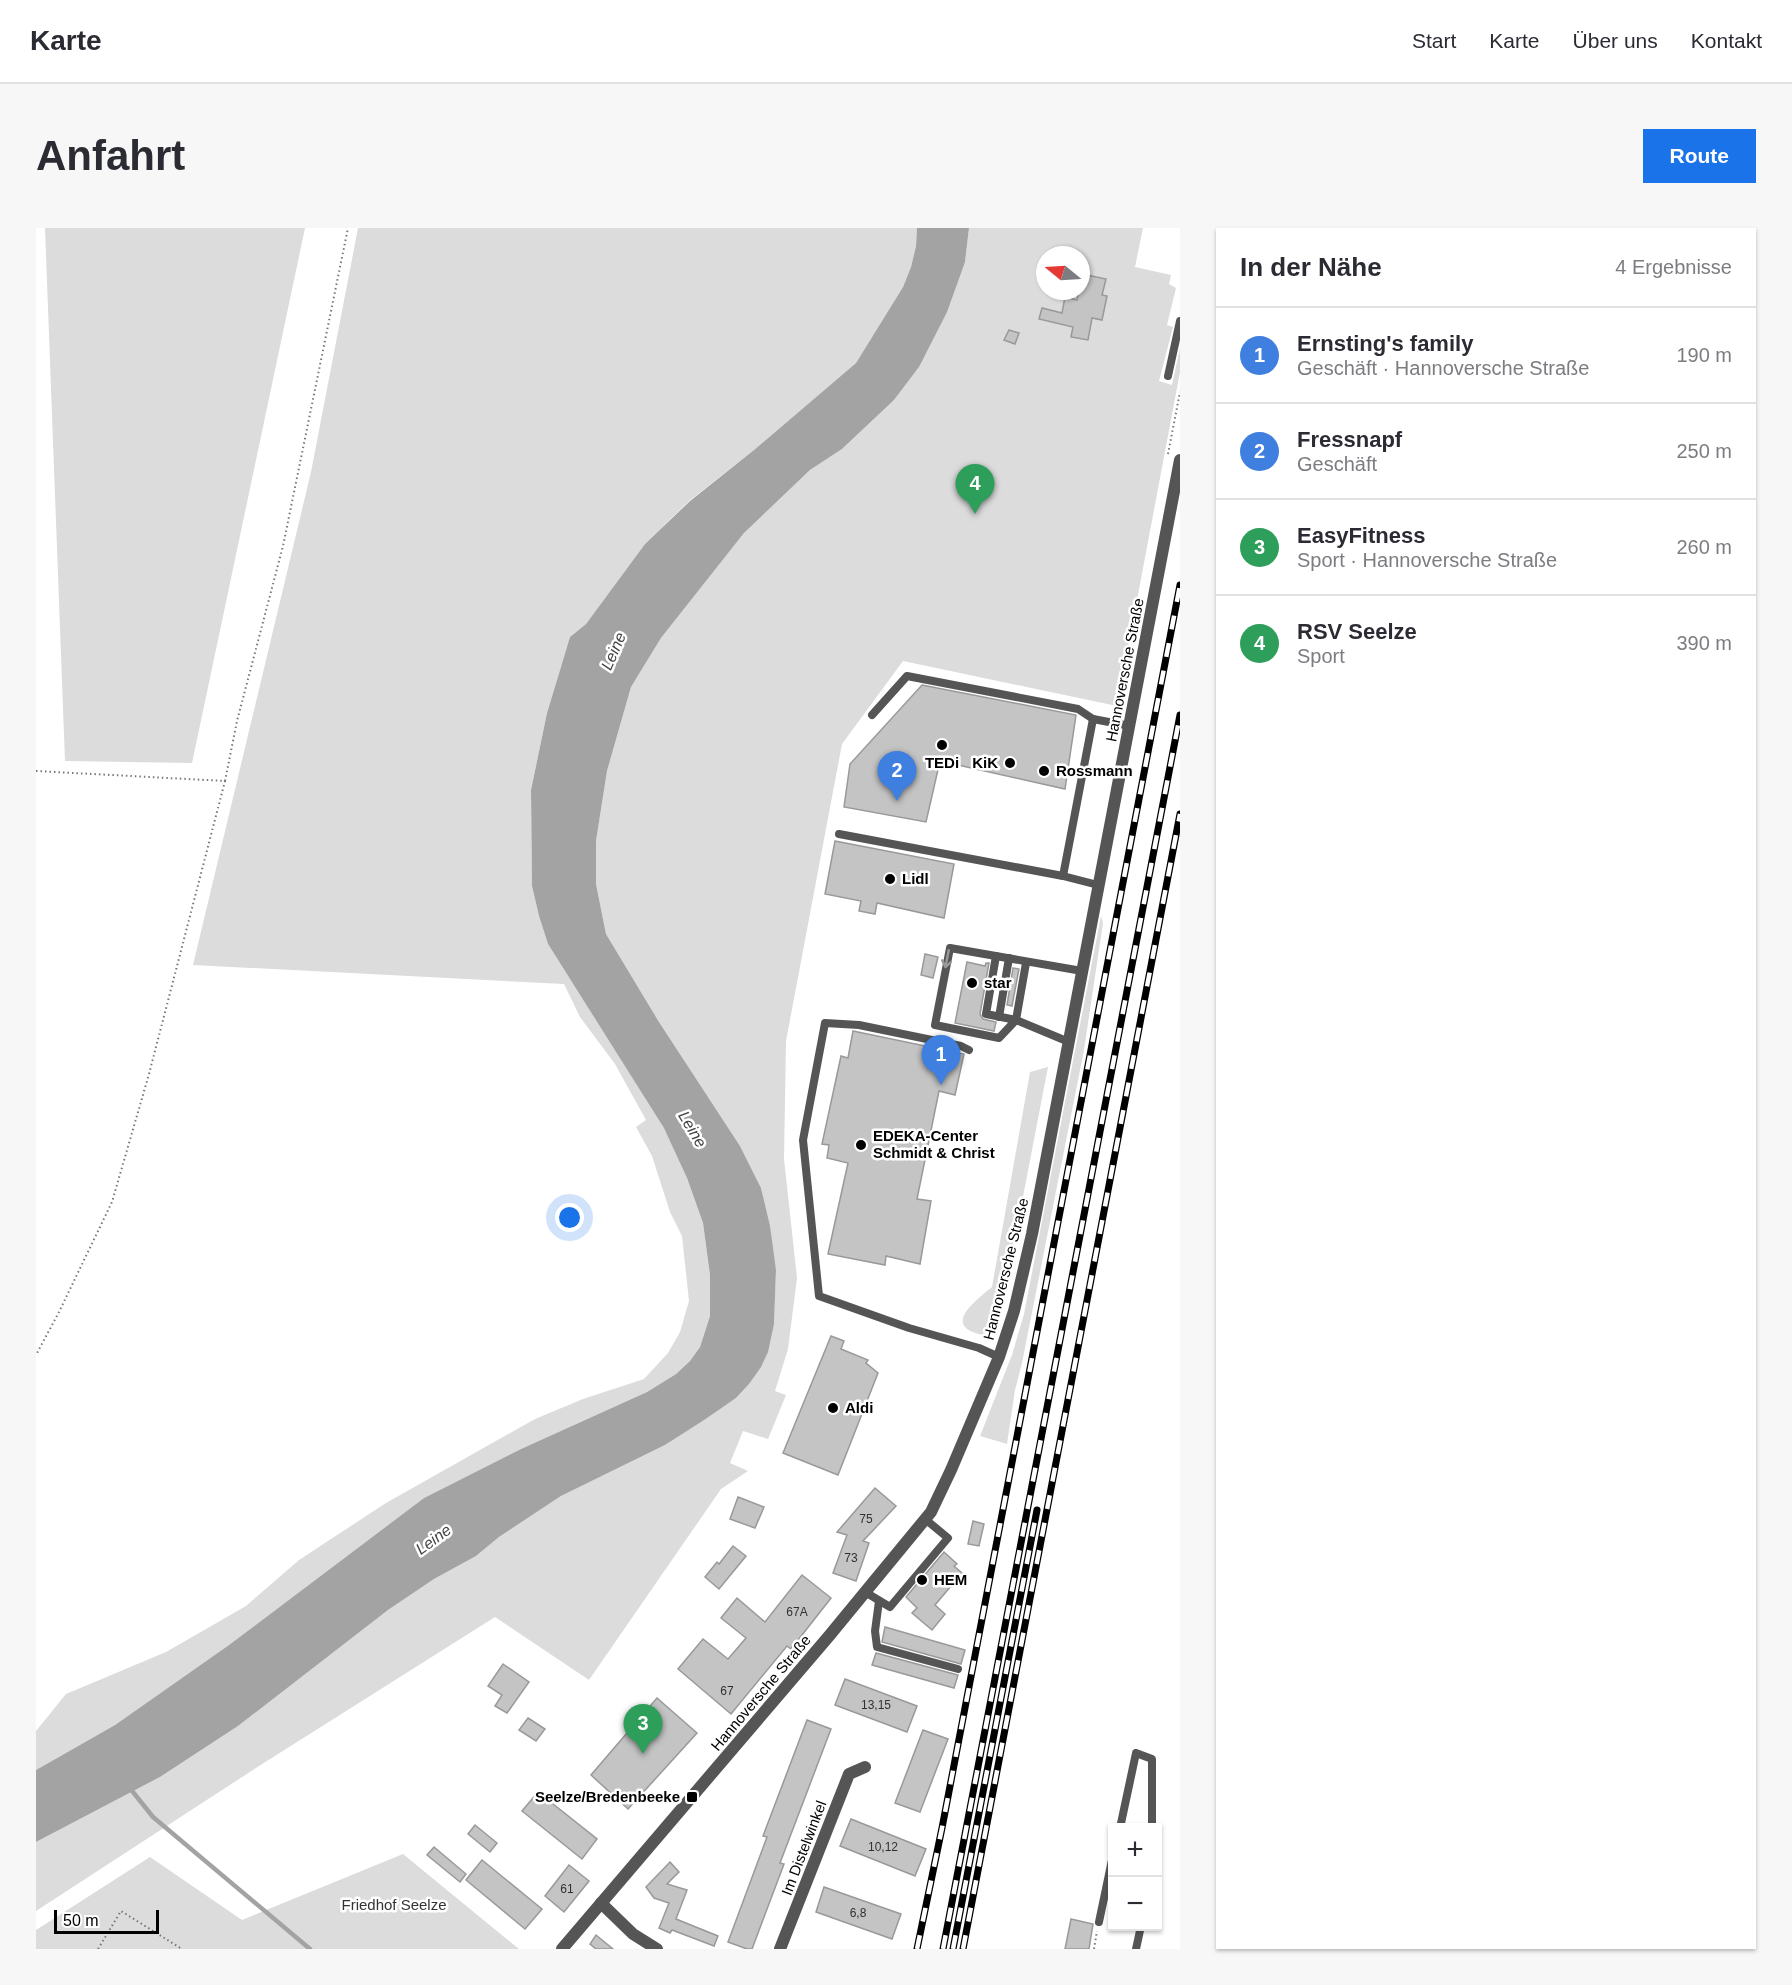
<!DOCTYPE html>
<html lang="de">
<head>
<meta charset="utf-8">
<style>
  :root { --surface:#fff; --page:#f7f7f7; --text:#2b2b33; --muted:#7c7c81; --line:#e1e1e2; --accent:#1a73e8 }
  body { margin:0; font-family:Helvetica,sans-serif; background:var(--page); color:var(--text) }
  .controls { position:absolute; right:18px; bottom:18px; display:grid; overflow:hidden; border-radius:0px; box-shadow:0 2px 4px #0004 }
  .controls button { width:54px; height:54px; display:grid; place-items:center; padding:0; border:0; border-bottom:2px solid var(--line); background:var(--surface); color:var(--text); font:30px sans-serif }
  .compass { position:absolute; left:1000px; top:18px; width:54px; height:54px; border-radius:50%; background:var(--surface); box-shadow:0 2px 4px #0004; rotate:288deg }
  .scale { position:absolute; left:18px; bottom:15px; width:105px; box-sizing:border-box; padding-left:6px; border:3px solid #000; border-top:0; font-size:16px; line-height:21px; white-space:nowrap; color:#000; -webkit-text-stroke:4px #fff; paint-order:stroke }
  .you { position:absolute; left:534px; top:990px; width:21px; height:21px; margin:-15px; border:4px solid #fff; border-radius:50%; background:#1a73e8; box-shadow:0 0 0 9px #1a73e833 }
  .badge { display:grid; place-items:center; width:39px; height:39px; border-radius:50%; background:var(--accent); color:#fff; font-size:20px; font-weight:700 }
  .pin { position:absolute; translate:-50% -50px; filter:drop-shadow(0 2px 3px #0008) }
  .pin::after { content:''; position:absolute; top:32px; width:21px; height:18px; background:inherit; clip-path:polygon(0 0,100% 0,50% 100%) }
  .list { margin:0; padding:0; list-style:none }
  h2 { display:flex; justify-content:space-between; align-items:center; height:78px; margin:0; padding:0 24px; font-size:26px }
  h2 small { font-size:20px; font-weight:400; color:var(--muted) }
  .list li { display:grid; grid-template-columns:39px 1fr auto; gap:18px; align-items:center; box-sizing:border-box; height:96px; padding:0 24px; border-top:2px solid var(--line) }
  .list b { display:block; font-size:22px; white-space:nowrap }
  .list p { margin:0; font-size:20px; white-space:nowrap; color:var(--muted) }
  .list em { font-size:20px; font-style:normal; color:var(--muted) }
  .map { position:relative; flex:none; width:1144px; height:1721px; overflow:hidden; border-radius:0px }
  header { display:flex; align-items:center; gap:36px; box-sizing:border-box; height:84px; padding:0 30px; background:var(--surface); border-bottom:2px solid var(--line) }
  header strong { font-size:28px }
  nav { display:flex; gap:33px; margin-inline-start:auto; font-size:21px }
  .intro { display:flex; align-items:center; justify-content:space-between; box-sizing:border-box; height:144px; padding:0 36px }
  h1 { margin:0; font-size:42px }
  .button { padding:15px 27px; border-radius:0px; background:var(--accent); color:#fff; font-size:21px; font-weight:700 }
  main { display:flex; gap:36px; padding:0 36px }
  aside { flex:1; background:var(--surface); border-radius:0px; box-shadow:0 2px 4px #0004 }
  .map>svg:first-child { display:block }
  .green { fill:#dcdcdc; fill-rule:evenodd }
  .water { fill:#a3a3a3 }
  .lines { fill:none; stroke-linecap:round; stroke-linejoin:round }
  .stream { stroke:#a3a3a3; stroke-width:4.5 }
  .building { fill:#c4c4c4; stroke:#999; stroke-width:1.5 }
  .path { stroke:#777; stroke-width:2; stroke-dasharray:1.5 3; stroke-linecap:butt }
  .service { stroke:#555; stroke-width:8 }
  .minor { stroke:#555; stroke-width:12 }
  .tertiary { stroke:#555; stroke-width:12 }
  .rail-casing { stroke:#000; stroke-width:7 }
  .rail { stroke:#fff; stroke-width:4.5; stroke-dasharray:14; stroke-linecap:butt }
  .oneway { stroke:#999 }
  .poi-dot { fill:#000; stroke:#fff; stroke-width:2 }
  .labels { text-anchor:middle; stroke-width:5; stroke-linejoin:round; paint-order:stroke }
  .number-label { font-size:12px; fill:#313131 }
  .street-label { font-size:15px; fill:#000; stroke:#fff }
  .poi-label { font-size:15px; font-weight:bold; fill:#000; stroke:#fff; text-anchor:start }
  .park-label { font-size:15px; fill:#333; stroke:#fff }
  .water-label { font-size:16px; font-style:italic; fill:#444; stroke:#fff }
</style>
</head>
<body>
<header>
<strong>Karte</strong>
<nav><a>Start</a><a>Karte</a><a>Über uns</a><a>Kontakt</a></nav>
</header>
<div class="intro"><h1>Anfahrt</h1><a class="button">Route</a></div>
<main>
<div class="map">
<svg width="1144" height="1721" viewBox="0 0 1144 1721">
  <rect width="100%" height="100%" fill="#fff"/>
  <g class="green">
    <path d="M9 0H269L156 535 29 533Z"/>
    <path d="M322 0H881L880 18 875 39 867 59 820 135 718 222 653 273 609 316 550 396 534 409 511 485 495 562 496 658 503 688 512 716 629 900 651 950 667 995 674 1047V1088L664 1119 654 1133 640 1146 611 1164 485 1221 388 1270 193 1417 79 1497 0 1542V1503L30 1466 130 1424 210 1378 263 1332 350 1275 499 1191 547 1171 608 1151 632 1125 644 1104 653 1073 646 1008 634 984 616 928 600 899 610 892 579 836 544 789 528 756 157 737 275 244Z"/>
    <path d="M933 0H1107L1099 39 1135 47 1133 56 1140 60 1131 97 1137 99 1123 153 1136 157 1144 120V144L1081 478 867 433 806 516 750 813 748 931 761 1050 752 1121 739 1163 750 1167 732 1211 707 1203 694 1235 712 1243 685 1261 553 1452 459 1389 223 1538 0 1683V1614L124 1549 202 1498 352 1382 398 1351 440 1328 463 1309 525 1268 629 1217 700 1170 713 1156 738 1096 740 1042 725 960 704 918 623 794 570 706 560 656V613L571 543 595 459 625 410 708 305 774 242 806 221 858 172 883 139 929 34ZM1009 27H1045V63H1009Z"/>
    <path d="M1065 688 1067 695 1048 822 986 1135 979 1162 971 1216 944 1208 976 1127 988 1086Z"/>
    <path d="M1012 839 970 1057 958 1095 951 1100 948 1107C904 1099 939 1073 956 1059L994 844Z"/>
    <path d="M367 1626 483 1721H0V1702L114 1629 206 1692Z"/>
  </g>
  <path class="water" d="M881 0H933L929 34 911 84 883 139 858 172 806 221 774 242 708 305 625 410 595 459 571 543 560 613V656L570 706 623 794 704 918 725 960 734 998 740 1042 738 1096 732 1124 725 1139 713 1156 700 1170 668 1192 629 1217 525 1268 463 1309 440 1328 398 1351 352 1382 202 1498 124 1549 0 1614V1542L79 1497 193 1417 388 1270 485 1221 611 1164 640 1146 654 1133 664 1119 674 1088V1047L667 995 651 950 628 900 512 716 503 688 496 658 495 562 511 485 534 409 550 396 609 316 654 273 718 222 820 135 867 59 875 39 880 18Z"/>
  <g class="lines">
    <path class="stream" d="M93 1559 117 1589 274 1721"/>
  </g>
  <g class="building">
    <path d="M1046 46 1070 51 1066 67 1071 68 1066 92 1056 90 1052 112 1035 109 1037 99 1003 91 1006 80 1026 85 1029 69 1041 72 1043 63H1045Z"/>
    <path d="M973 102 983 105 979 116 968 112Z"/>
    <path d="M886 457 1040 487 1029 561 904 533 890 594 808 579 814 536Z"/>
    <path d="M799 613 918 636 908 690 841 675 839 686 823 683 825 673 789 666Z"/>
    <path d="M889 726 902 729 897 750 885 747Z"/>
    <path d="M931 734 949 738 950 735H953L944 786 947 791 960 794 958 803 919 795Z"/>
    <path d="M977 740 983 741 976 778 971 777Z"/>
    <path d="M817 803 928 826 919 867 903 863 881 971 895 973 884 1036 850 1028 849 1037 792 1026 812 935 791 930 793 917 786 916 805 828 812 830Z"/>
    <path d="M795 1108 808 1113 805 1121 832 1132 830 1135 842 1145 802 1247 747 1225Z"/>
    <path d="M839 1260 860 1278 827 1313 833 1315 820 1353 797 1345 811 1307 801 1304Z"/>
    <path d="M702 1269 728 1279 719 1300 694 1291Z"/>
    <path d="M937 1293 948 1296 943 1318 932 1316Z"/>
    <path d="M697 1318 710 1328 683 1361 669 1349 681 1334 683 1336Z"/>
    <path d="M908 1324 921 1336 918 1338 926 1345 899 1377 909 1386 896 1402 876 1385 881 1380 870 1369Z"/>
    <path d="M766 1347 795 1370 759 1416 757 1415 755 1421 751 1418 695 1486 642 1441 667 1411 692 1431 710 1410 685 1390 701 1370 729 1394Z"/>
    <path d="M849 1399 929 1422 925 1436 846 1414Z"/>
    <path d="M840 1425 922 1447 918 1460 836 1437Z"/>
    <path d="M467 1436 493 1454 471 1485 459 1478 466 1467 452 1458Z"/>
    <path d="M809 1451 881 1478 871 1504 799 1477Z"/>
    <path d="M621 1470 661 1505 592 1581 555 1547Z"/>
    <path d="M492 1490 509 1501 500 1513 483 1502Z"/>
    <path d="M771 1492 795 1501 744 1635 748 1636 716 1721H711L692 1714 731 1609 727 1608Z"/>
    <path d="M887 1502 912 1511 884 1584 859 1575Z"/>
    <path d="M502 1564 561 1611 546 1631 486 1583Z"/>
    <path d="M815 1591 890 1621 879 1648 804 1618Z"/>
    <path d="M439 1597 461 1615 454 1624 432 1606Z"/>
    <path d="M398 1619 430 1646 424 1654 391 1627Z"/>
    <path d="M446 1632 506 1681 489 1701 430 1652Z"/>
    <path d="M634 1634 643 1644 631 1656 651 1662 640 1691 682 1708 678 1718 636 1702 634 1705 623 1700 633 1675 618 1670 610 1659Z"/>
    <path d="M533 1637 553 1653 528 1684 509 1668Z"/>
    <path d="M788 1659 865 1686 856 1711 780 1684Z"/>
    <path d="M1035 1691 1057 1696 1053 1721H1029Z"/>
    <path d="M560 1707 577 1721H560L554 1716Z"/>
  </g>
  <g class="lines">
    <g class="path">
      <path d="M1132 226 1144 164"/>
      <path d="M0 543 189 553 113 846 76 974 23 1084 0 1127"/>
      <path d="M189 553 201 493 247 318 312 0"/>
      <path d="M62 1721 85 1683 146 1721"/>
      <path d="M1058 1721 1061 1703"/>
    </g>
    <g class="service">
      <path d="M1132 148 1144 93"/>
      <path d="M836 487 871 448 1042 481 1057 491 1094 498"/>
      <path d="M803 606 1027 648 1062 657"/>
      <path d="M1027 648 1057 491"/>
      <path d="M960 728 950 786 980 792 1033 814"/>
      <path d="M990 735 980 792 963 810 899 797 914 720 1046 743"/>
      <path d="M963 789 973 730"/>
      <path d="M933 822 925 818 823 797 789 795 767 912 783 1068 873 1100 943 1120 963 1129"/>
      <path d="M829 1364 854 1379 912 1310 889 1291"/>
      <path d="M843 1373 839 1403 841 1419 922 1441"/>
      <path d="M1084 1600 1100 1525 1116 1531V1600"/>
      <path d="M1063 1694 1076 1632"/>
      <path d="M1100 1721 1105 1698"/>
    </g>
    <g class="minor">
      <path d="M565 1675 597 1706 621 1721"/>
      <path d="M744 1721 813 1546 829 1539"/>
    </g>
    <path class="tertiary" d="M526 1721 793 1408 895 1284 915 1242 963 1129 978 1083 996 1006 1144 232"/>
    <g class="rail-casing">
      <g id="rail">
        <path d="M881 1721 906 1600 1144 357"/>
        <path d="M907 1721 1144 487"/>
        <path d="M917 1721 1001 1282"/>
        <path d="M927 1721 1144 586"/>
      </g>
    </g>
    <use href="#rail" class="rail"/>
  </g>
  <defs><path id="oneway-shaft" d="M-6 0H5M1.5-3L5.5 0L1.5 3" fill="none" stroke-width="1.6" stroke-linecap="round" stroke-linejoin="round" transform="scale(1.5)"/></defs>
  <use class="oneway" href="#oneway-shaft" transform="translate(911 731) rotate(101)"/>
  <g class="poi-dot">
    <circle cx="906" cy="517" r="6"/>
    <circle cx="974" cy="535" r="6"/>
    <circle cx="1008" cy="543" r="6"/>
    <circle cx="854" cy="651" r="6"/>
    <circle cx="936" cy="755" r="6"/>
    <circle cx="825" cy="917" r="6"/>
    <circle cx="797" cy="1180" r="6"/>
    <circle cx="886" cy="1352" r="6"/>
    <rect x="650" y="1563" width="12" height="12" rx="3"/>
  </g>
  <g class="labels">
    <g class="number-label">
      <text x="830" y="1295">75</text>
      <text x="815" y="1334">73</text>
      <text x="761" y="1388">67A</text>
      <text x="691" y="1467">67</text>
      <text x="840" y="1481">13,15</text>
      <text x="847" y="1623">10,12</text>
      <text x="531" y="1665">61</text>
      <text x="822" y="1689">6,8</text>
    </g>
    <g class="street-label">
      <text transform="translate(1089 442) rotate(-79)" y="5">Hannoversche Straße</text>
      <text transform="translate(970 1041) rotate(-76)" y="5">Hannoversche Straße</text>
      <text transform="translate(725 1465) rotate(-50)" y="5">Hannoversche Straße</text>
      <text transform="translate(768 1620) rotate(-69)" y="5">Im Distelwinkel</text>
    </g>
    <g class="poi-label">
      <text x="906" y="540" text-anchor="middle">TEDi</text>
      <text x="962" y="540" text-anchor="end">KiK</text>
      <text x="1020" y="548">Rossmann</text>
      <text x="866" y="656">Lidl</text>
      <text x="948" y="760">star</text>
      <text x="837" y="913">EDEKA-Center<tspan x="837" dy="17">Schmidt &amp; Christ</tspan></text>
      <text x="809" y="1185">Aldi</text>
      <text x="898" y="1357">HEM</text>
      <text x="644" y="1574" text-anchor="end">Seelze/Bredenbeeke</text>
    </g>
    <g class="park-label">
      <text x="358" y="1682">Friedhof Seelze</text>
    </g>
    <g class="water-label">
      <text transform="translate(577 423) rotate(-67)" y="6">Leine</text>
      <text transform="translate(657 901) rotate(59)" y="6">Leine</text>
      <text transform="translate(397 1311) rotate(-36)" y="6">Leine</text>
    </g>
  </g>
</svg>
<div class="controls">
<button>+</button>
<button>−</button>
</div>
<svg class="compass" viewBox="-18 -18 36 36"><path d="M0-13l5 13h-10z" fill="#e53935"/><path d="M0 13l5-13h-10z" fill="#7c7c81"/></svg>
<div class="scale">50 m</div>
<div class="you"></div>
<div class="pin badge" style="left:905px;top:857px;background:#3f7fe0">1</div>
<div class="pin badge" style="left:861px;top:573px;background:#3f7fe0">2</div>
<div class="pin badge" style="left:607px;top:1526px;background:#2e9e5b">3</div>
<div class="pin badge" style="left:939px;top:286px;background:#2e9e5b">4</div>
</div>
<aside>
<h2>In der Nähe<small>4 Ergebnisse</small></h2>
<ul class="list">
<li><span class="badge" style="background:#3f7fe0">1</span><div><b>Ernsting's family</b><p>Geschäft · Hannoversche Straße</p></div><em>190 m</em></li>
<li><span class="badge" style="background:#3f7fe0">2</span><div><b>Fressnapf</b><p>Geschäft</p></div><em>250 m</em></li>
<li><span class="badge" style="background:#2e9e5b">3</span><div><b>EasyFitness</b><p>Sport · Hannoversche Straße</p></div><em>260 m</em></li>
<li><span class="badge" style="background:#2e9e5b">4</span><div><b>RSV Seelze</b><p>Sport</p></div><em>390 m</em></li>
</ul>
</aside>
</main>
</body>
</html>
